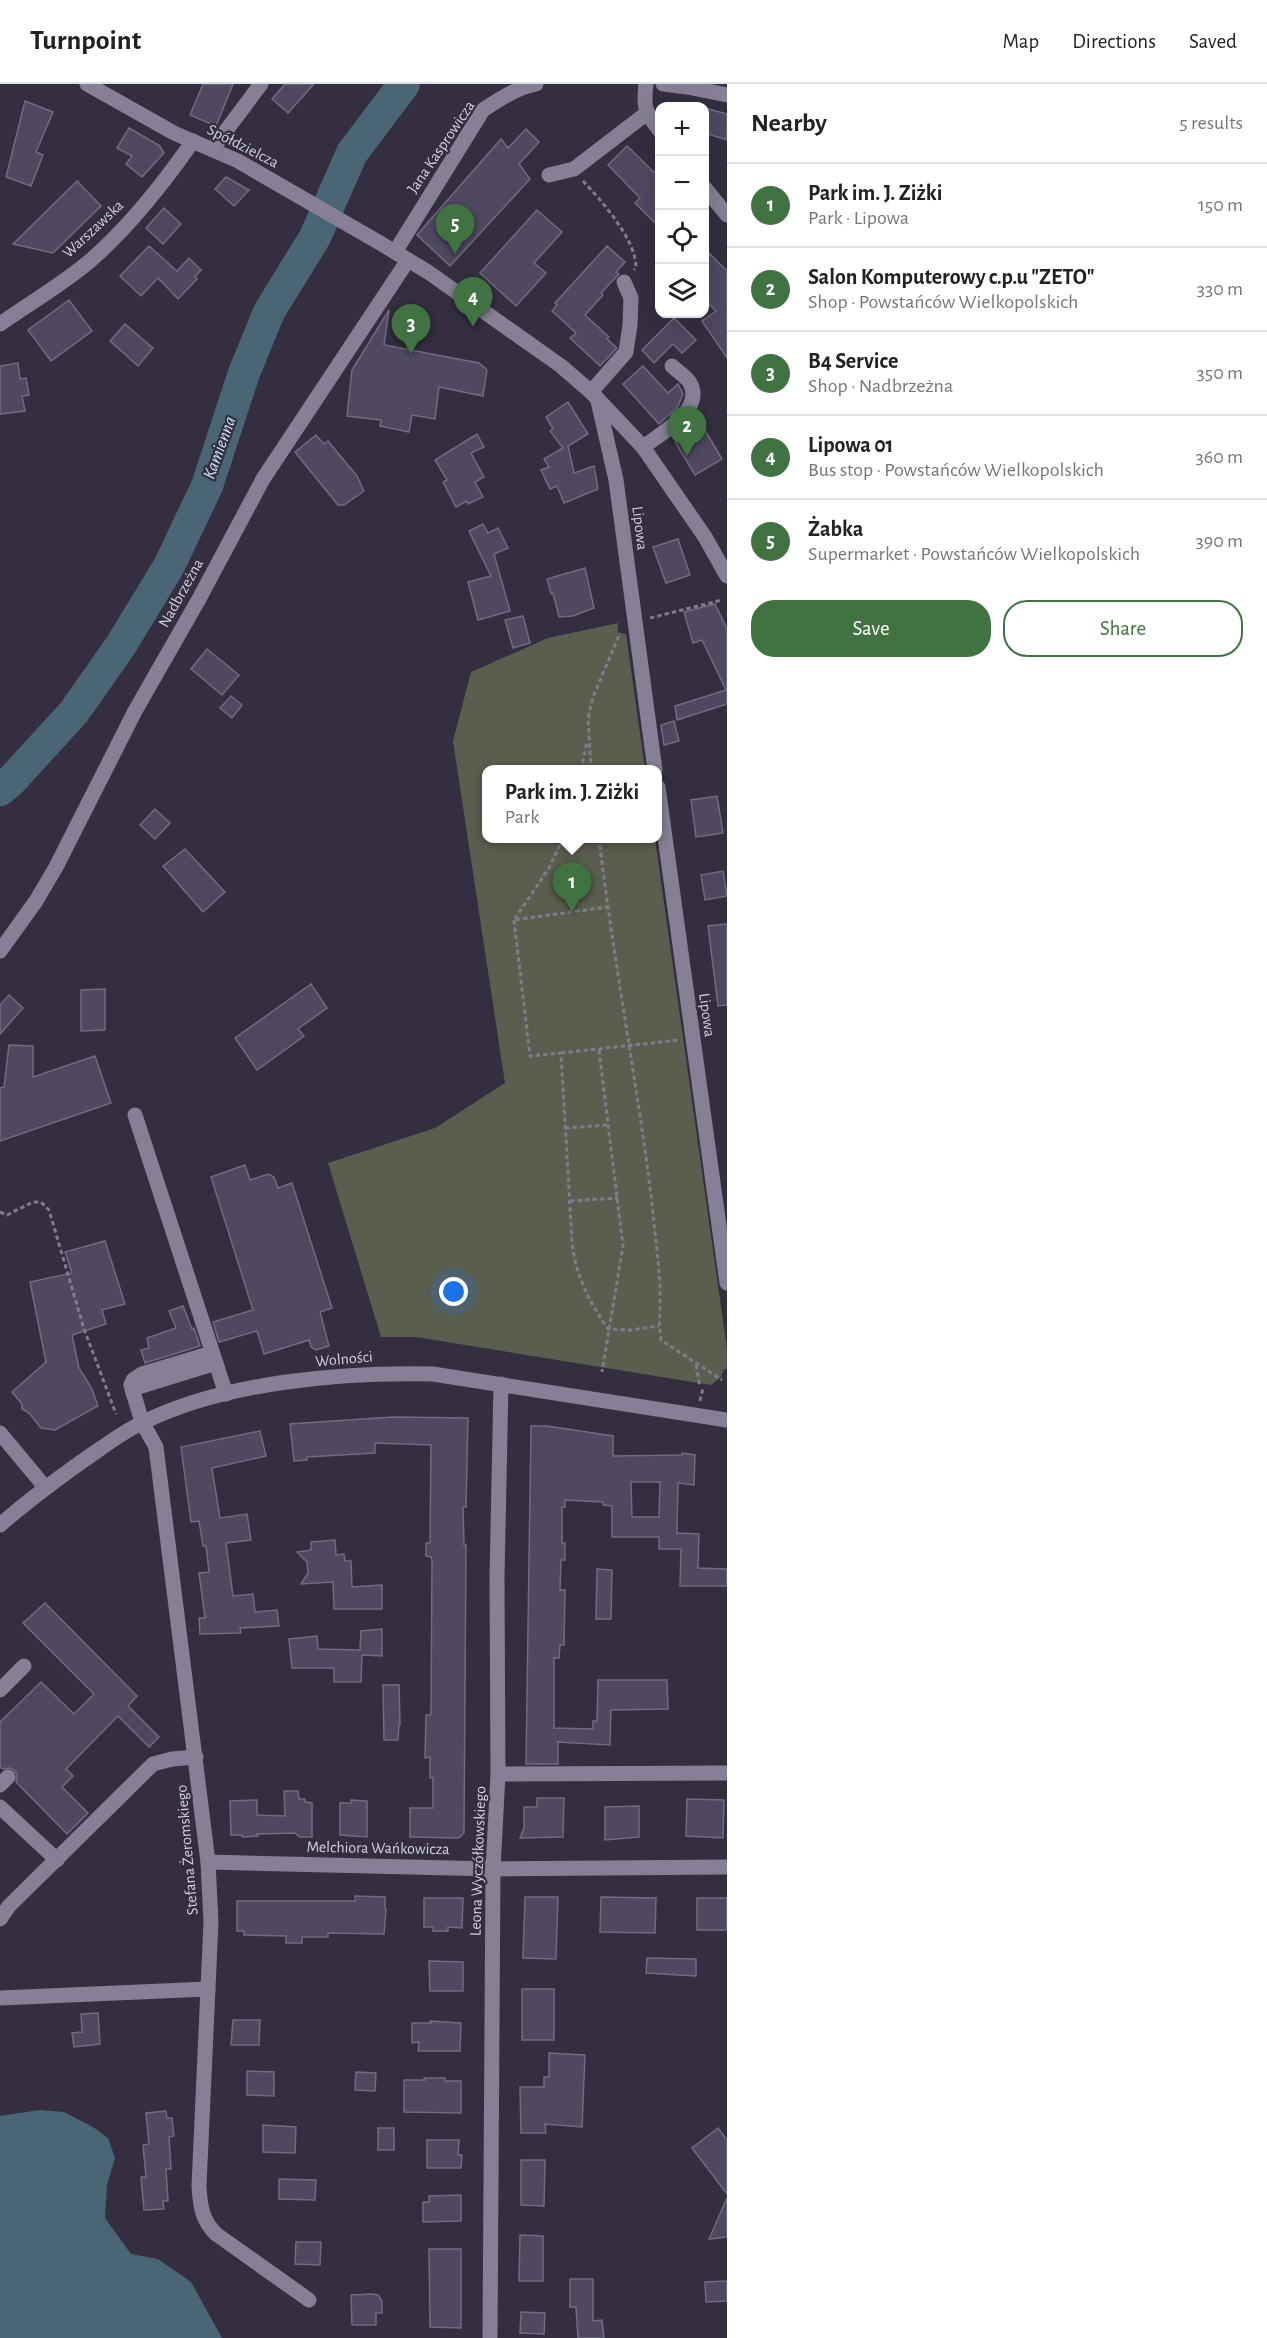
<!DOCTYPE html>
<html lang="en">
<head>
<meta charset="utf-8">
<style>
  body { margin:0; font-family:"Alegreya Sans",sans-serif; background:#f6f6f6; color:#222 }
  .controls { position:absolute; right:18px; top:18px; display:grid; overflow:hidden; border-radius:12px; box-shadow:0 6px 24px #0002 }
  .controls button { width:54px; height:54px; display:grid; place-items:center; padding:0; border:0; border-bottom:2px solid #e0e0e0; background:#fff; color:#222; font:30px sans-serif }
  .you { position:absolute; left:454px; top:1208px; width:21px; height:21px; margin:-15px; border:4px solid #fff; border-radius:50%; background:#1a73e8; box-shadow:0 0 0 9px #1a73e833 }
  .badge { display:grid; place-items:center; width:39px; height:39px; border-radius:50%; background:#417241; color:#fff; font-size:20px; font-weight:700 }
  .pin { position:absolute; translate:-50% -50px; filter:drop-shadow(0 2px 3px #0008) }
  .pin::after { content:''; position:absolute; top:32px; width:21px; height:18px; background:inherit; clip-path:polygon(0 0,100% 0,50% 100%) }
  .popup { position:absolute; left:482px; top:681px; width:180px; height:78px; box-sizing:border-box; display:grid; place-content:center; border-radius:12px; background:#fff; filter:drop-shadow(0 2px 4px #0005); font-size:20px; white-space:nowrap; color:#767676 }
  .popup b { font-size:22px; color:#222 }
  .popup::after { content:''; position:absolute; left:50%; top:100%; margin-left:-12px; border:12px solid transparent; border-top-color:#fff }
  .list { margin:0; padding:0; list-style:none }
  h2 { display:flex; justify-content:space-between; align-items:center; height:78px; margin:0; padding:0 24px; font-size:26px }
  h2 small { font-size:20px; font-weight:400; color:#767676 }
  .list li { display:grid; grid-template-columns:39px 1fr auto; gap:18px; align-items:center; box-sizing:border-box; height:84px; padding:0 24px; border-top:2px solid #e0e0e0 }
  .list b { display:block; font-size:22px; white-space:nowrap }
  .list p { margin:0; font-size:20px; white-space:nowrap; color:#767676 }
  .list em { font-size:20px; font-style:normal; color:#767676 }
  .actions { display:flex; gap:12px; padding:18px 24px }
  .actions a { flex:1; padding:14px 0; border:2px solid #417241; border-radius:24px; text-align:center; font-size:21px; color:#417241 }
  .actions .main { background:#417241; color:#fff }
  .icon { flex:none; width:33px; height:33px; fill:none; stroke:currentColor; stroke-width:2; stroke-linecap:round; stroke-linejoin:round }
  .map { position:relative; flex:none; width:727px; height:2254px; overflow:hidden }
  header { display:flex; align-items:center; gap:36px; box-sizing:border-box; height:84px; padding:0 30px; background:#fff; border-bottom:2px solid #e0e0e0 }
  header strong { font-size:28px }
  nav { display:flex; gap:33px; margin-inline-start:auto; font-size:21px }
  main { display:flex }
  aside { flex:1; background:#fff }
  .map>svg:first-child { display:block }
</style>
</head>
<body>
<header>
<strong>Turnpoint</strong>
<nav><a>Map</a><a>Directions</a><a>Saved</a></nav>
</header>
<main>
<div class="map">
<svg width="727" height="2254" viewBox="0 0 727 2254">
  <rect width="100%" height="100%" fill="#342e40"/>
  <path fill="#5a5e4e" d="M618,539V549L626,550L645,685L486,686V754L655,755L727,1265V1285H724L721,1293L711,1301L416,1253H381L328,1079L435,1044L505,999L453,657L471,588L548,554Z"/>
  <path fill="#4a6675" d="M40,2026L64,2028L93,2043L108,2054L115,2074L107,2101L105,2134L131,2170L158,2175L191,2198L222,2254H0V2032Z"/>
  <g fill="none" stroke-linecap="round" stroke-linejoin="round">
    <path stroke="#4a6675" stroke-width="32" d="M0,706L11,697L74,628L121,561L169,482L207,402L244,289L269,228L315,153L352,69L404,0"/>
  </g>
  <g fill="#4f4860" stroke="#726b80" stroke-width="1.5" fill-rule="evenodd">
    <path d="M203,0H233L216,42L190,31Z"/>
    <path d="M285,0H314L288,29L272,15Z"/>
    <path d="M25,17L53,28L36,68L43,71L31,102L6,93Z"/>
    <path d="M705,24L727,30V56L705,49Z"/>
    <path d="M129,44L160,62L164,69L142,93L126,80L132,72L117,64Z"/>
    <path d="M526,45L539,58L519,80L530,95L450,182L417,151L501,55L508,64Z"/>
    <path d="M627,62L660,94V144L635,119L640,114L608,81Z"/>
    <path d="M226,93L249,106L234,122L215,105Z"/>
    <path d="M77,97L101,122L53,169L13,160Z"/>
    <path d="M164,124L181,140L163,160L146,144Z"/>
    <path d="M537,126L562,148L534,179L546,189L516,222L480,189Z"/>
    <path d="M149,162L177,187L189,174L201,186L195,193L197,195L178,215L158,194L141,212L120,192Z"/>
    <path d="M607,162L625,178L616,188L619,190L601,209L603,211L585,231L609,253L607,255L617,264L600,282L570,254L576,249L552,227L557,221L555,219Z"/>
    <path d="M705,165L727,187V274L702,237L716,227L705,216Z"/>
    <path d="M69,216L92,247L51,277L28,246Z"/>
    <path d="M389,226L384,261L479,279L487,286L483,312L439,303L435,335L412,331L409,348L380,342L381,336L347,332L352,286Z"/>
    <path d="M674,234L696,256L682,269L673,260L654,279L642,266Z"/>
    <path d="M125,240L153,264L138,282L110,257Z"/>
    <path d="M18,279L20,295L26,294L29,311L22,312L25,327L0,330V282Z"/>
    <path d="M643,282L668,309L678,300L683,310L678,322L659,340L623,300Z"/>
    <path d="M568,318L588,350L568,362L574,389L594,382L598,405L564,419L557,402L550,405L541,386L549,383L544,375L563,364L550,347L553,345L546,333Z"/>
    <path d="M702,341L722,375L695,391L675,358Z"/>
    <path d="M477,350L484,363L471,369L484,393L475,398L483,413L468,420L467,417L456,423L443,398L447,396L435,376Z"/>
    <path d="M316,351L324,360L328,357L357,392L364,407L344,421H338L295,368Z"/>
    <path d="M483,440L488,449L498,444L508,464L494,470L510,527L478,536L468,498L491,492L469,447Z"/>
    <path d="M678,455L690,491L666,499L653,463Z"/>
    <path d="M585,484L594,524L573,532L559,533L553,509L551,510L547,495Z"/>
    <path d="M715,520L727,545V620L677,636L675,622L726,606L702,556L693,559L684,528Z"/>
    <path d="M523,532L530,559L513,564L505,536Z"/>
    <path d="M207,565L239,591L222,611L191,585Z"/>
    <path d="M231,612L242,621L232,634L220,624Z"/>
    <path d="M674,637L679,657L664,661L661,641Z"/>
    <path d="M717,712L723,749L696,753L691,716Z"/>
    <path d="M155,725L170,739L155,755L140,741Z"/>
    <path d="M185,765L225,808L203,828L163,782Z"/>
    <path d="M723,787L727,812L705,816L701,791Z"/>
    <path d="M727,840V921L718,922L708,842Z"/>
    <path d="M311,900L327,924L298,945L304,952L257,986L235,954Z"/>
    <path d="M105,905V946L81,947V906Z"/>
    <path d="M9,911L23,924L0,950V921Z"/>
    <path d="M9,961L33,962V993L95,972L111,1019L0,1057V1004L4,1003Z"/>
    <path d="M245,1081L250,1096L268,1090L274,1093L278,1104L292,1099L332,1224L320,1228L329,1262L316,1266L311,1263L309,1256L264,1270L257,1247L219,1258L213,1238L253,1226L211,1093Z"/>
    <path d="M105,1157L125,1220L102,1226L106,1240L72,1251L79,1284L92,1305L98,1322L55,1346L41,1344L29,1329L22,1325V1320L12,1308L46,1278L30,1198L72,1189L65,1168Z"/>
    <path d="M183,1222L192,1245L194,1244L200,1262L145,1279L141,1266L149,1264L147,1254L176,1244L169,1227Z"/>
    <path d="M393,1333L468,1334L466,1423H463L464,1461H466L464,1749L459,1754L410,1753V1724H433V1694H430V1673L425,1674L426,1631H431L432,1476L431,1473L426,1472V1459H430L431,1361L375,1359V1369L307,1373V1376L294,1377L290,1340Z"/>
    <path d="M531,1342H547L613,1352V1372L682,1371V1369L695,1371L694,1401L678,1399L677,1449L699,1450L698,1484L727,1485V1502H680L681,1465H659V1453H612V1422L603,1421V1418L565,1416V1423H562V1460L565,1459V1476H561L560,1506H565L564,1561H560L559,1574H554V1644L593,1645V1637H597L598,1596H667L668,1625L611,1626L610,1661L558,1658V1680H526ZM631,1398H660L659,1433H632Z"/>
    <path d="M260,1347L266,1372L212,1384L220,1434L247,1430L251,1456L226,1459L233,1512L253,1510L255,1528L277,1526L279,1542L240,1544L241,1549L200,1550L199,1534H205L199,1489L209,1488L206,1462H203L199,1437L191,1438L181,1363Z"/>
    <path d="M335,1456L336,1471L344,1470L345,1477H351L352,1503L382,1501V1525H334L333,1498L301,1500L308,1489L307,1478L297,1468L311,1466V1458Z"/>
    <path d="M597,1485L612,1486L611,1535H596Z"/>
    <path d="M45,1519L137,1612L128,1622L159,1653L149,1663L118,1632L66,1685L73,1692L62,1703L88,1729L67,1750L16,1698L17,1691L14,1686L10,1684L3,1685L0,1683V1638L41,1598L74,1630L94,1610L23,1539Z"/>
    <path d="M382,1545V1572L362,1571L361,1598H334V1584H292L289,1555L317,1552L318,1565L360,1566L361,1547Z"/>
    <path d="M383,1601H399L400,1641H399L398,1656H384Z"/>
    <path d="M284,1707H298L299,1715H305V1718L312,1719V1753H300L295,1749L257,1750L258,1752L242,1753V1751H231L230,1717L257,1716V1731L285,1732Z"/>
    <path d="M537,1714H564L563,1753L520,1754L524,1744V1723H537Z"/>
    <path d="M687,1715L724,1716L723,1754L686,1752Z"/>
    <path d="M351,1716L367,1717V1753L340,1751V1719H351Z"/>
    <path d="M639,1722V1753L605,1756V1723Z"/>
    <path d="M355,1812L385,1813V1825H386L384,1850L328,1849V1853H302V1859H286V1852L244,1851V1847H237V1817H355Z"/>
    <path d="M525,1813H558L556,1875L523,1874Z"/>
    <path d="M601,1813L656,1814L655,1849L600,1848Z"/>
    <path d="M424,1814H463L462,1844L448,1843V1847H433V1843H424Z"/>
    <rect x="697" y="1814" width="30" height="32"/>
    <path d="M647,1874L696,1875V1892L646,1889Z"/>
    <path d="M429,1877L463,1878V1907H430Z"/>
    <rect x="522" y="1905" width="32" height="51"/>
    <path d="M98,1929L100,1960L74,1963L72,1949L82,1948L81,1930Z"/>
    <path d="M233,1936H260L259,1961H231Z"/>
    <path d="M430,1937L461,1939L460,1967H418L419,1958L412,1959V1939H431Z"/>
    <path d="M549,1969L585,1971L582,2043L545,2040L546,2049H521L520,2003H544V1993H549Z"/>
    <path d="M247,1987L274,1988V2012L247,2011Z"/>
    <path d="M356,1988L376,1989L375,2007L355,2006Z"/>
    <path d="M424,1994H445V1997H461V2029L404,2028V1996H425Z"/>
    <path d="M166,2027L167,2034H172L174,2052L169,2053L171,2085H166L168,2117H163L164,2125L144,2126L141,2093H146L143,2061L149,2060L146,2029Z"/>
    <path d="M263,2041L296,2043L295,2069L263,2068Z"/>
    <rect x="378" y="2044" width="16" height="22"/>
    <path d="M718,2044L727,2056V2110L692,2064Z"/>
    <path d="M427,2056H459L458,2071H462L461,2084H427Z"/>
    <path d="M521,2076H545L544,2122L521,2121Z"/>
    <path d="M279,2095L316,2096L315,2116L279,2115Z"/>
    <path d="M461,2111V2137L423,2138V2118H429V2112Z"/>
    <path d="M727,2114V2153L709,2155Z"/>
    <path d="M520,2151L543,2152V2197H519Z"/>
    <path d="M296,2158H321L320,2181L295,2180Z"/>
    <path d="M429,2165H461V2244L430,2243Z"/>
    <path d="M570,2195H593V2237L602,2236L604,2254H578L576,2223H570Z"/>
    <path d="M727,2197V2217L706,2218L705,2198Z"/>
    <path d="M372,2210L378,2211L382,2217V2229H376V2241H352L351,2211Z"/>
    <path d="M521,2228L545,2229L544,2250L520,2249Z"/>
  </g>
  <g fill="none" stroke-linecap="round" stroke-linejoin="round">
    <g stroke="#807b8a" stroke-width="3" stroke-dasharray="4.5 3" stroke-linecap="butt">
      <path d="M583,97C602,117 636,156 636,183L634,186"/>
      <path d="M650,534L722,516"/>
      <path d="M581,686L587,658"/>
      <path d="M591,686L588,634L593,613L620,549"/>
      <path d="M563,754L549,784L514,836L607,823"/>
      <path d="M599,754C613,874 636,992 651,1111C654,1141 658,1171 660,1202C661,1220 658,1238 661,1256L722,1296"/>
      <path d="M514,836L530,972L561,969L572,1157C575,1191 589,1217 608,1245L631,1246L659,1242"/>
      <path d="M599,966L623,1162L602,1288"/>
      <path d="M561,969L679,956"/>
      <path d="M565,1044L608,1041"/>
      <path d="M570,1117L618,1114"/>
      <path d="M0,1128L7,1131L33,1118H41L49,1126L84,1245L116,1330"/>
      <path d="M696,1281L700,1303"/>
      <path d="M700,1317L703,1304"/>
    </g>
    <g stroke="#867f95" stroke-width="15">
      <path d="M87,0L174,49L238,77L380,159L428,188L561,282L591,308L643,363L705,453L727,492"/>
      <path d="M646,0C643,23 645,28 660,47"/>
      <path d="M663,0L687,3L727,11"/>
      <path d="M213,64L261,0"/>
      <path d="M549,91L574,85L647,29"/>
      <path d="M704,103L727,131"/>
      <path d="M395,168L483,26C500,15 516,4 536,0"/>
      <path d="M0,240C30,219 63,200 91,176C130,142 163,100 193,57"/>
      <path d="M591,308L626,268L630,241L631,214L624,198"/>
      <path d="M598,317L616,396L655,686"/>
      <path d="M643,363C660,350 705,326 690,299C687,293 677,287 672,282"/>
      <path d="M658,703L727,1199"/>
      <path d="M0,867L36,817L56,783L135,627L199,515L263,395L408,176"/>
      <path d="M135,1031L226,1310"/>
      <path d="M212,1269L142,1290L133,1296L131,1301L142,1338L156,1363L208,1778L211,1838L199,2102C200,2122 202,2136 216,2150L309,2216"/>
      <path d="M133,1309L138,1303L216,1279"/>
      <path d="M0,1349L45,1403"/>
      <path d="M0,1441C30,1415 61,1392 94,1369C110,1358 126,1346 144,1338C225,1298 342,1288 433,1290L727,1336"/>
      <path d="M0,1606L24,1582"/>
      <path d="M498,1690L727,1689"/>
      <path d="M0,1701L8,1693"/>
      <path d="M0,1723L57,1776"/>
      <path d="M208,1778L493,1785L727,1783"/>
      <path d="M0,1835L9,1822L153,1680L172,1675L196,1673"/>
      <path d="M0,1914L208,1905"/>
      <path d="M490,2254L493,1785L498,1690L497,1493L501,1300"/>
    </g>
  </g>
  <g text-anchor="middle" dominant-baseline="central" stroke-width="4.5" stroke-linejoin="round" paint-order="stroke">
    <g font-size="16" fill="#d5d2de" stroke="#342e40">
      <text transform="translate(243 62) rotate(27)">Spółdzielcza</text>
      <text transform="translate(441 63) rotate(-56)">Jana Kasprowicza</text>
      <text transform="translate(93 145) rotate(-43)">Warszawska</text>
      <text transform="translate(640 444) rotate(83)">Lipowa</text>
      <text transform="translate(181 509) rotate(-61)">Nadbrzeżna</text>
      <text transform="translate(707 931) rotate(82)">Lipowa</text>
      <text transform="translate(344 1275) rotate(-5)">Wolności</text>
      <text transform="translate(378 1764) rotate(1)">Melchiora Wańkowicza</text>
      <text transform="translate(187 1766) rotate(-95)">Stefana Żeromskiego</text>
      <text transform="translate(478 1777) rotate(-88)">Leona Wyczółkowskiego</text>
    </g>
    <g font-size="18" font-style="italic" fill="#c6e7f9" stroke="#342e40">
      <text transform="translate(220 364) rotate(-70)">Kamienna</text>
    </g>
  </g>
</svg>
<div class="controls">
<button>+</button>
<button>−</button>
<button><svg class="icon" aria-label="locate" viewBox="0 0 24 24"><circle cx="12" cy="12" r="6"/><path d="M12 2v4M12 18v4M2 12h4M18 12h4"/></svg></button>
<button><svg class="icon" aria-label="layers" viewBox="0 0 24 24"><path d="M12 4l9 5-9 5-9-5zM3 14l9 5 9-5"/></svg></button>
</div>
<div class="you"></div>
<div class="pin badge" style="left:572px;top:828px">1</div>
<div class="popup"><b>Park im. J. Ziżki</b>Park</div>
<div class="pin badge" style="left:687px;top:372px">2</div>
<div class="pin badge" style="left:411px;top:270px">3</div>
<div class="pin badge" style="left:473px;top:243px">4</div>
<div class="pin badge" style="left:455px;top:170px">5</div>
</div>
<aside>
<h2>Nearby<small>5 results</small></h2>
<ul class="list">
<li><span class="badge">1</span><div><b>Park im. J. Ziżki</b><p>Park · Lipowa</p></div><em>150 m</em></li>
<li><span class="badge">2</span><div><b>Salon Komputerowy c.p.u &quot;ZETO&quot;</b><p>Shop · Powstańców Wielkopolskich</p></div><em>330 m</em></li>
<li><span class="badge">3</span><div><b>B4 Service</b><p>Shop · Nadbrzeżna</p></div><em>350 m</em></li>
<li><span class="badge">4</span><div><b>Lipowa 01</b><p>Bus stop · Powstańców Wielkopolskich</p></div><em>360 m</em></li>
<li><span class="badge">5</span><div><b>Żabka</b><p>Supermarket · Powstańców Wielkopolskich</p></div><em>390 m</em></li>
</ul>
<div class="actions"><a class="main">Save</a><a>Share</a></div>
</aside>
</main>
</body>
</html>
